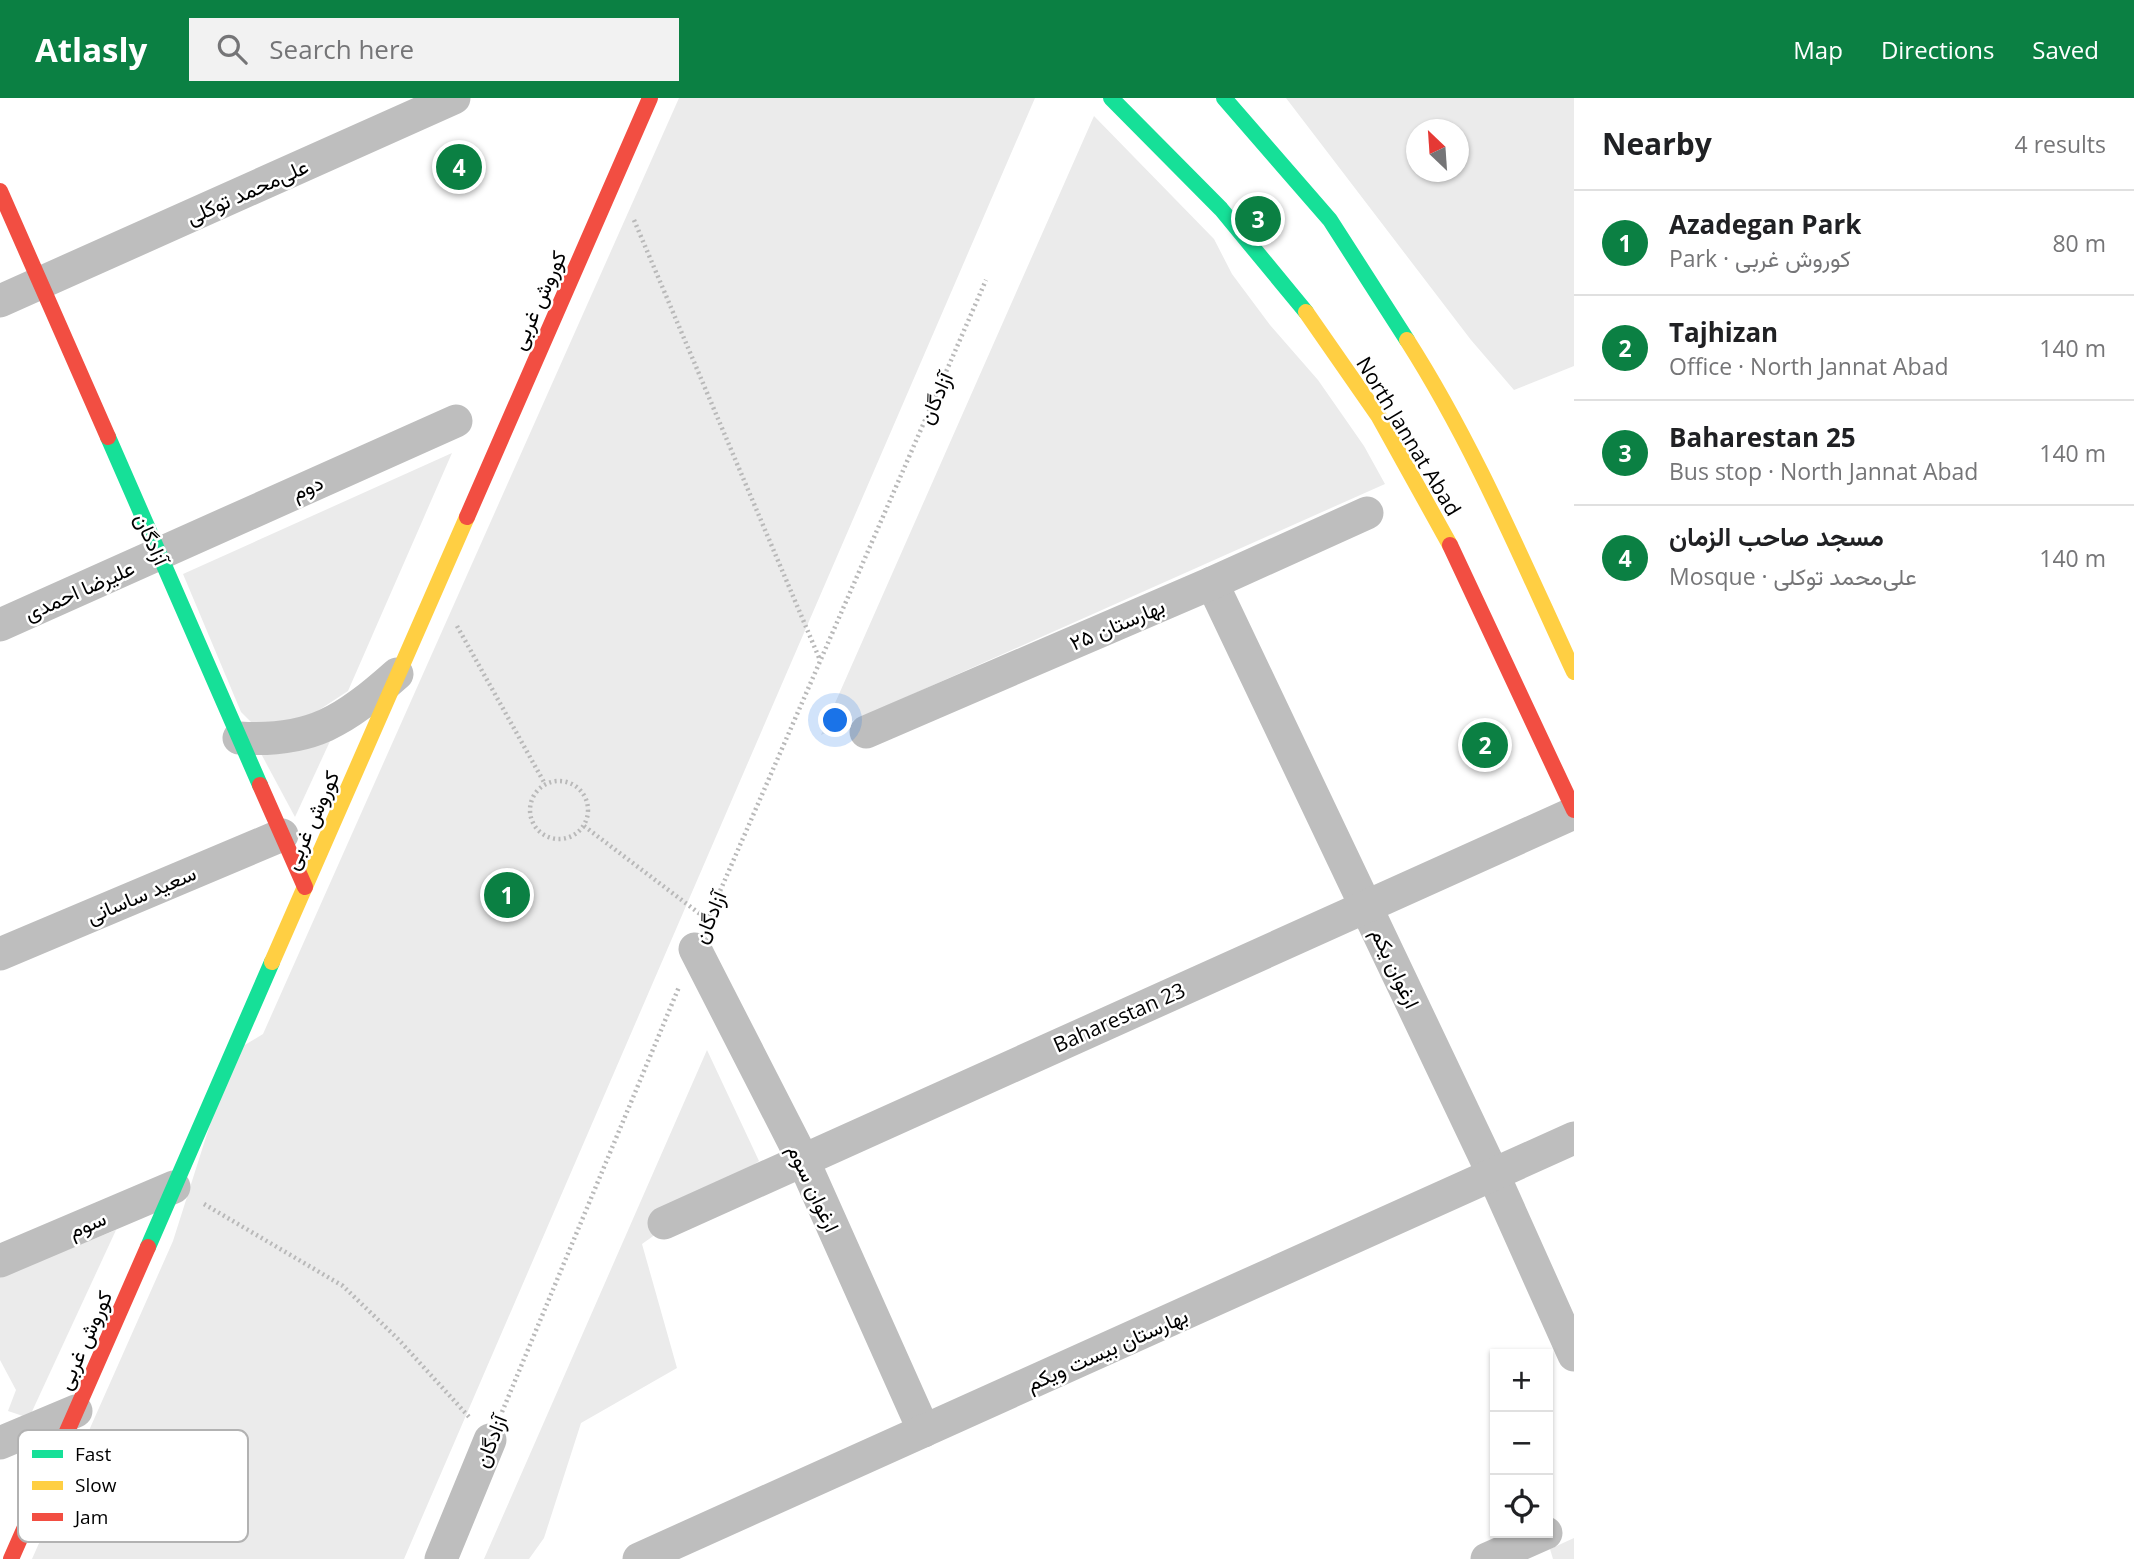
<!DOCTYPE html>
<html lang="en">
<head>
<meta charset="utf-8">
<style>
  body { margin:0; font-family:"Open Sans",Vazirmatn,sans-serif; background:#f2f2f2; color:#202124 }
  .controls { position:absolute; right:21px; bottom:21px; display:grid; overflow:hidden; border-radius:0px; box-shadow:0 2px 5px #0004 }
  .controls button { width:63px; height:63px; display:grid; place-items:center; padding:0; border:0; border-bottom:2px solid #e0e0e0; background:#fff; color:#202124; font:35px sans-serif }
  .compass { position:absolute; left:1406px; top:21px; width:63px; height:63px; border-radius:50%; background:#fff; box-shadow:0 2px 5px #0004; rotate:335deg }
  .you { position:absolute; left:836px; top:623px; width:24px; height:24px; margin:-18px; border:5px solid #fff; border-radius:50%; background:#1a73e8; box-shadow:0 0 0 10px #1a73e833 }
  .badge { display:grid; place-items:center; width:46px; height:46px; border-radius:50%; background:#0b8043; color:#fff; font-size:23px; font-weight:700 }
  .pin { position:absolute; translate:-50% -50%; border:4px solid #fff; box-shadow:0 2px 7px #0006 }
  .list { margin:0; padding:0; list-style:none }
  h2 { display:flex; justify-content:space-between; align-items:center; height:91px; margin:0; padding:0 28px; font-size:30px }
  h2 small { font-size:23px; font-weight:400; color:#757577 }
  .list li { display:grid; grid-template-columns:46px 1fr auto; gap:21px; align-items:center; box-sizing:border-box; height:105px; padding:0 28px; border-top:2px solid #e0e0e0 }
  .list b { display:block; font-size:26px; white-space:nowrap }
  .list p { margin:0; font-size:23px; white-space:nowrap; color:#757577 }
  .list em { font-size:23px; font-style:normal; color:#757577 }
  .icon { flex:none; width:38px; height:38px; fill:none; stroke:currentColor; stroke-width:2; stroke-linecap:round; stroke-linejoin:round }
  .map { position:relative; flex:none; width:1574px; height:1461px; overflow:hidden }
  header { display:flex; align-items:center; gap:42px; box-sizing:border-box; height:98px; padding:0 35px; background:#0b8043; color:#fff }
  header strong { font-size:33px }
  nav { display:flex; gap:38px; margin-inline-start:auto; font-size:24px }
  .search { width:490px; height:63px; background:#f2f2f2; display:flex; align-items:center; gap:18px; box-sizing:border-box; padding:0 24px; border-radius:0px; color:#757577; font-size:26px }
  main { display:flex }
  aside { flex:1; background:#fff }
  .map>svg:first-child { display:block }
</style>
</head>
<body>
<header>
<strong>Atlasly</strong>
<div class="search"><svg class="icon" aria-label="search" viewBox="0 0 24 24"><circle cx="10" cy="10" r="6"/><path d="M15 15l6 6"/></svg>Search here</div>
<nav><a>Map</a><a>Directions</a><a>Saved</a></nav>
</header>
<main>
<div class="map">
<svg width="1574" height="1461" viewBox="0 0 1574 1461">
  <rect width="100%" height="100%" fill="#fff"/>
  <g fill="#ebebeb" fill-rule="evenodd">
    <path d="M679,0H1035L404,1461H32L173,1143L233,954L263,936Z"/>
    <path d="M1286,0H1574V268L1514,292L1471,242ZM1416,32H1458V74H1416Z"/>
    <path d="M1094,18L1214,141L1232,176L1270,227L1318,282L1364,348L1385,386L821,637Z"/>
    <path d="M452,355L348,593L316,614L262,635L241,614L183,476Z"/>
    <path d="M337,628L295,719L258,650Z"/>
    <path d="M707,952L759,1063L642,1146L677,1270L581,1325L544,1440L529,1461H484Z"/>
    <path d="M116,1132L29,1320L8,1313L16,1292L0,1262V1179Z"/>
    <path d="M1574,1440V1461H1553L1550,1451Z"/>
  </g>
  <g fill="none" stroke-linecap="round" stroke-linejoin="round">
    <g stroke="#b9b9b9" stroke-width="4.5" stroke-dasharray="2 3.5" stroke-linecap="butt">
      <path d="M634,122L820,562"/>
      <path d="M457,528L545,686"/>
      <circle cx="559" cy="712" r="29"/>
      <path d="M584,728L704,819"/>
      <path d="M707,823L986,182"/>
      <path d="M204,1106L343,1188L398,1241L470,1320"/>
      <path d="M502,1314L679,889"/>
    </g>
    <g stroke="#bebebe" stroke-width="33">
      <path d="M0,203L454,0"/>
      <path d="M1212,485L1493,1076L1574,1257"/>
      <path d="M0,527L456,323"/>
      <path d="M866,634L1212,485L1367,415"/>
      <path d="M239,640C312,645 345,622 397,576"/>
      <path d="M695,851L803,1062L924,1333"/>
      <path d="M0,856L282,737"/>
      <path d="M664,1125L1574,715"/>
      <path d="M0,1163L174,1089"/>
      <path d="M0,1345L76,1313"/>
      <path d="M441,1461L490,1342"/>
      <path d="M639,1461L1574,1040"/>
      <path d="M1487,1461L1546,1435"/>
    </g>
    <g stroke="#16e098" stroke-width="16">
      <path d="M1111,0L1221,111L1306,214"/>
      <path d="M1224,0L1330,122L1407,242"/>
      <path d="M108,339L260,687"/>
      <path d="M148,1149L272,864"/>
    </g>
    <g stroke="#ffcf43" stroke-width="16">
      <path d="M1306,214L1379,319L1450,447"/>
      <path d="M1407,242C1474,347 1522,462 1574,574"/>
      <path d="M272,864L467,419"/>
    </g>
    <g stroke="#f24e42" stroke-width="16">
      <path d="M0,93L108,339"/>
      <path d="M467,419L650,0"/>
      <path d="M1450,447L1574,712"/>
      <path d="M260,687L305,789"/>
      <path d="M11,1461L148,1149"/>
    </g>
  </g>
  <g text-anchor="middle" dominant-baseline="central" stroke-width="5" stroke-linejoin="round" paint-order="stroke">
    <g font-size="21" fill="#000" stroke="#fff">
      <text transform="translate(247 93) rotate(-24)">علی‌محمد توکلی</text>
      <text transform="translate(538 202) rotate(-66)">کوروش غربی</text>
      <text transform="translate(935 300) rotate(-66)">آزادگان</text>
      <text transform="translate(1409 338) rotate(59)">North Jannat Abad</text>
      <text transform="translate(307 389) rotate(-24)">دوم</text>
      <text transform="translate(152 441) rotate(66)">آزادگان</text>
      <text transform="translate(79 492) rotate(-24)">علیرضا احمدی</text>
      <text transform="translate(1117 526) rotate(-23)">بهارستان ۲۵</text>
      <text transform="translate(311 722) rotate(-66)">کوروش غربی</text>
      <text transform="translate(141 796) rotate(-23)">سعید ساسانی</text>
      <text transform="translate(709 819) rotate(-67)">آزادگان</text>
      <text transform="translate(1396 870) rotate(65)">ارغوان یکم</text>
      <text transform="translate(1119 919) rotate(-24)">Baharestan 23</text>
      <text transform="translate(814 1090) rotate(65)">ارغوان سوم</text>
      <text transform="translate(87 1126) rotate(-23)">سوم</text>
      <text transform="translate(84 1242) rotate(-66)">کوروش غربی</text>
      <text transform="translate(1107 1251) rotate(-24)">بهارستان بیست ویکم</text>
      <text transform="translate(490 1343) rotate(-68)">آزادگان</text>
    </g>
  </g>
  <rect x="18" y="1332" width="230" height="112" rx="10" fill="#fff" stroke="#b2b2b2" stroke-width="2"/>
  <rect x="32" y="1352" width="31" height="8" fill="#16e098"/>
  <rect x="32" y="1383" width="31" height="9" fill="#ffcf43"/>
  <rect x="32" y="1415" width="31" height="8" fill="#f24e42"/>
  <g font-size="19" fill="#000">
    <text x="75" y="1363">Fast</text>
    <text x="75" y="1394">Slow</text>
    <text x="75" y="1426">Jam</text>
  </g>
</svg>
<div class="controls">
<button>+</button>
<button>−</button>
<button><svg class="icon" aria-label="locate" viewBox="0 0 24 24"><circle cx="12" cy="12" r="6"/><path d="M12 2v4M12 18v4M2 12h4M18 12h4"/></svg></button>
</div>
<svg class="compass" viewBox="-18 -18 36 36"><path d="M0-13l5 13h-10z" fill="#e53935"/><path d="M0 13l5-13h-10z" fill="#757577"/></svg>
<div class="you"></div>
<div class="pin badge" style="left:507px;top:797px">1</div>
<div class="pin badge" style="left:1485px;top:647px">2</div>
<div class="pin badge" style="left:1258px;top:121px">3</div>
<div class="pin badge" style="left:459px;top:69px">4</div>
</div>
<aside>
<h2>Nearby<small>4 results</small></h2>
<ul class="list">
<li><span class="badge">1</span><div><b>Azadegan Park</b><p>Park · کوروش غربی</p></div><em>80 m</em></li>
<li><span class="badge">2</span><div><b>Tajhizan</b><p>Office · North Jannat Abad</p></div><em>140 m</em></li>
<li><span class="badge">3</span><div><b>Baharestan 25</b><p>Bus stop · North Jannat Abad</p></div><em>140 m</em></li>
<li><span class="badge">4</span><div><b>مسجد صاحب الزمان</b><p>Mosque · علی‌محمد توکلی</p></div><em>140 m</em></li>
</ul>
</aside>
</main>
</body>
</html>
